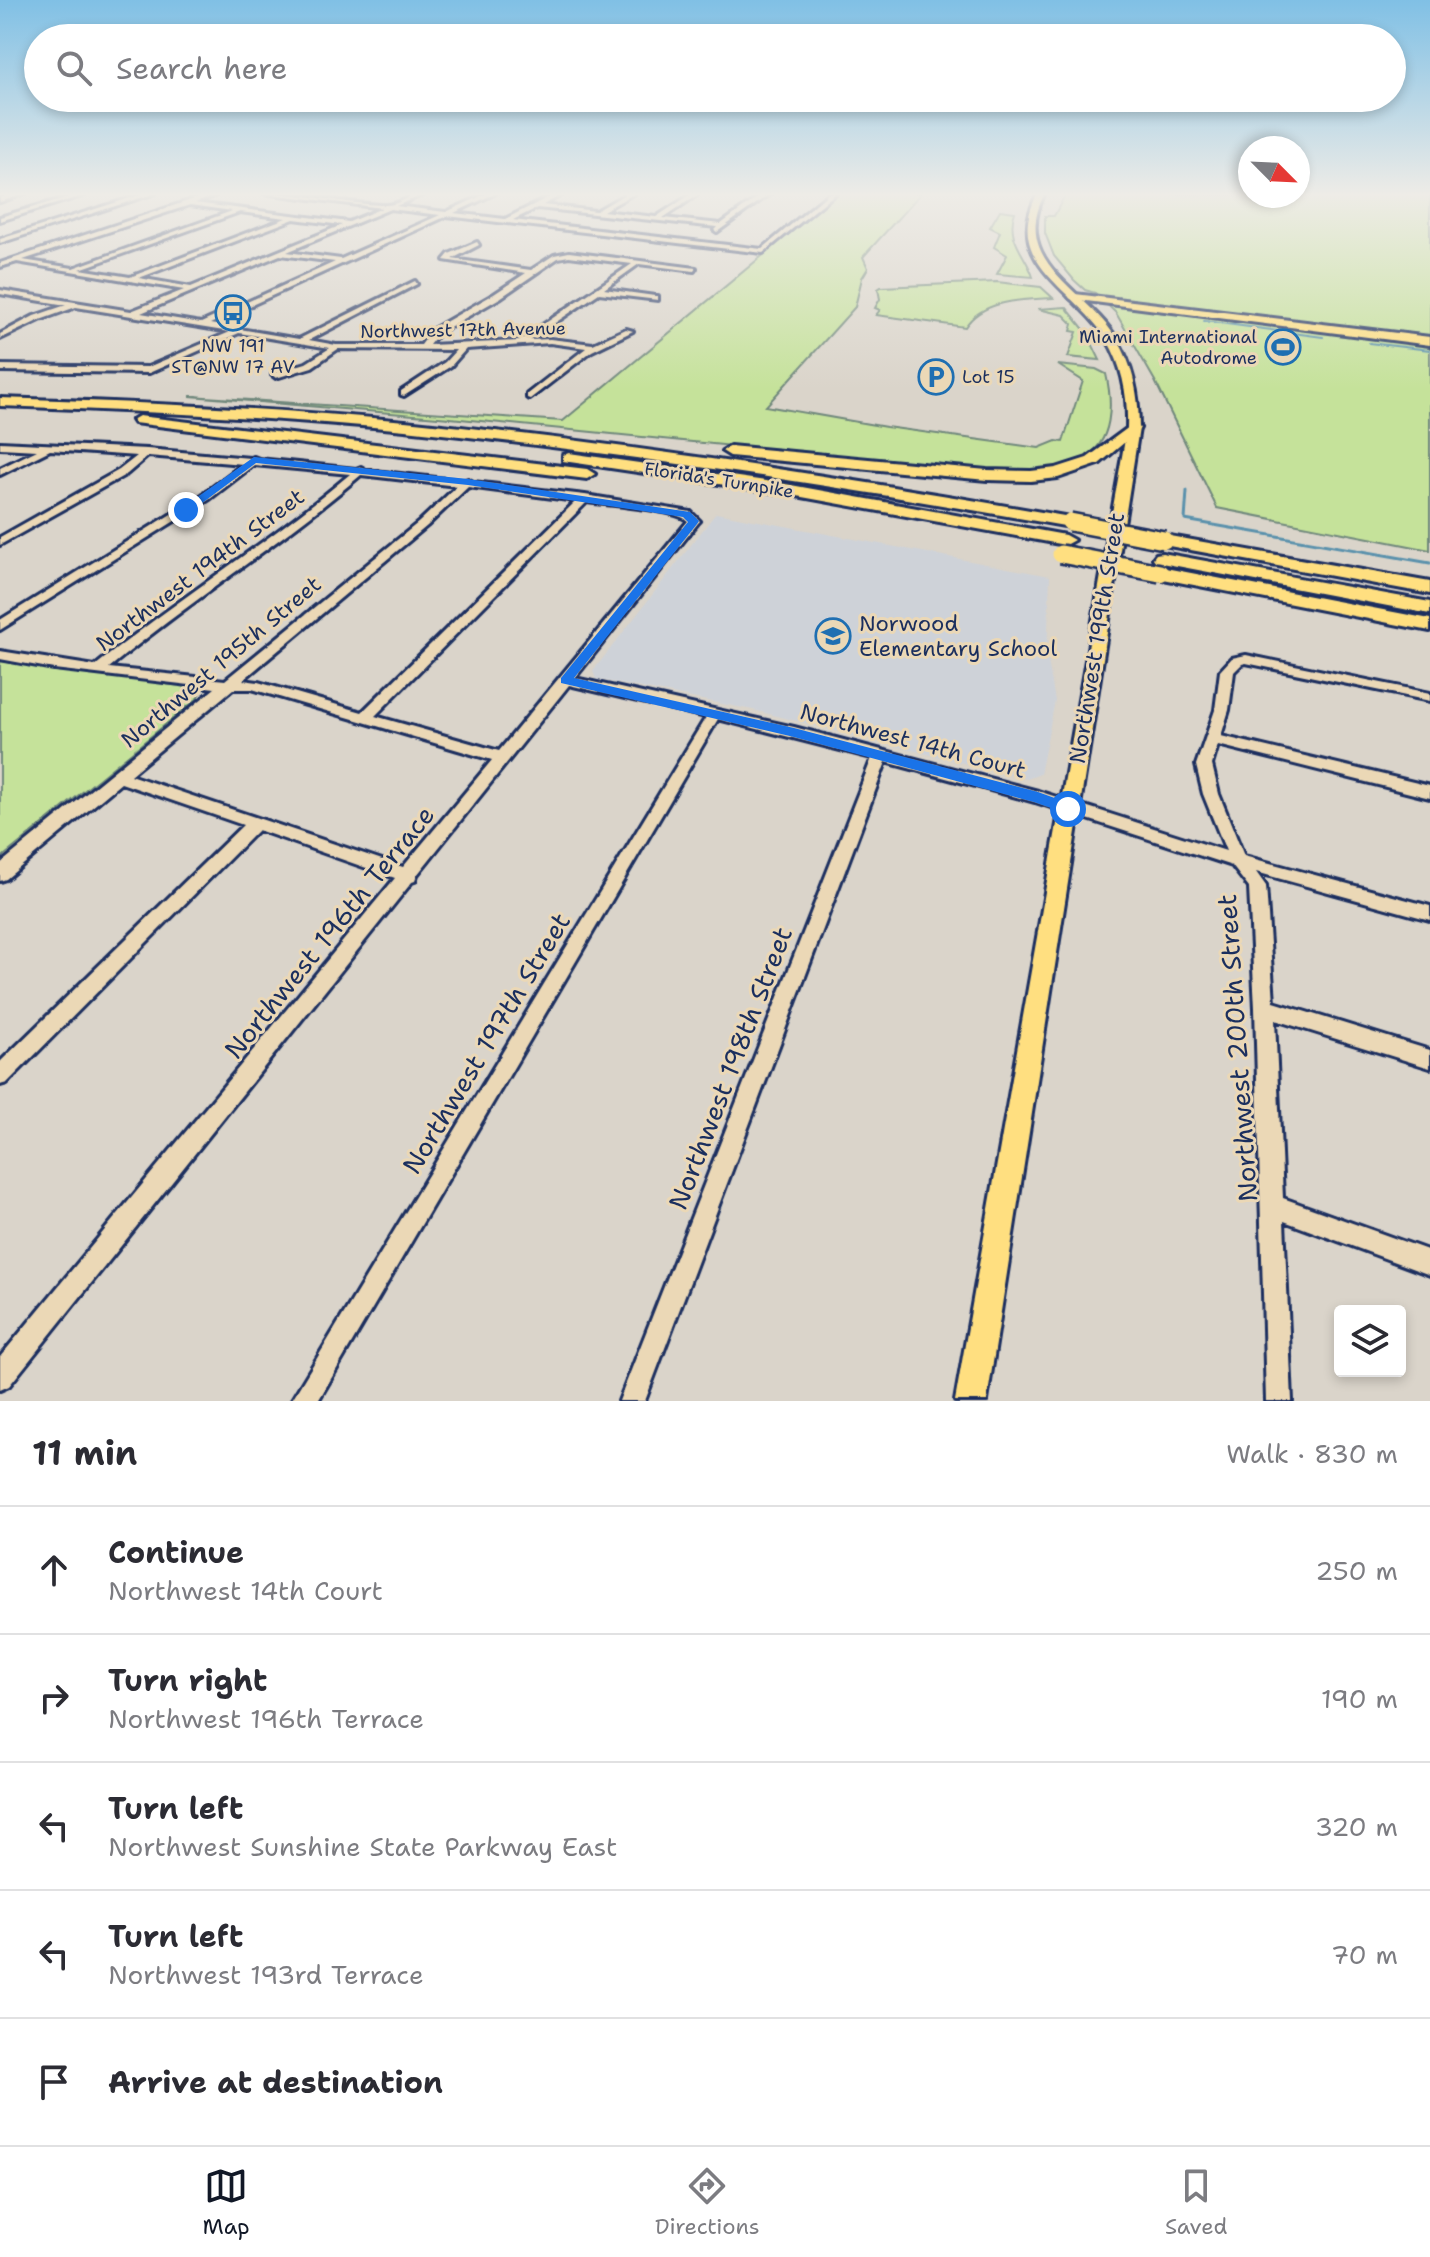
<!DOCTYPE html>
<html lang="en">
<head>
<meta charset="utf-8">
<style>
  body { margin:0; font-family:"Shantell Sans",sans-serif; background:#f7f7f7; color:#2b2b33 }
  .controls { position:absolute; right:24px; bottom:24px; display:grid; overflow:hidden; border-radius:8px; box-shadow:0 4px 12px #0003 }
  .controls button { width:72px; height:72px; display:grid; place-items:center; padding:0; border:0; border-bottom:2px solid #e1e1e2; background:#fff; color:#2b2b33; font:40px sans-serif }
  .compass { position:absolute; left:1238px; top:136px; width:72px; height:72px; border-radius:50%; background:#fff; box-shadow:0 4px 12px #0003; rotate:114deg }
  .stop { position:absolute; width:24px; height:24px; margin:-18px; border:6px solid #1a73e8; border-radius:50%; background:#fff }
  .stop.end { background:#1a73e8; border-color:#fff; box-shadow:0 2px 8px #0008 }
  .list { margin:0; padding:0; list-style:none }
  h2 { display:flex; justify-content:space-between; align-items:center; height:104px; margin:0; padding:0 32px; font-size:34px }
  h2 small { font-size:26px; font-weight:400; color:#7c7c81 }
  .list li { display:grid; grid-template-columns:52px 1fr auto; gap:24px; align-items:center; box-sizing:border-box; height:128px; padding:0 32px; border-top:2px solid #e1e1e2 }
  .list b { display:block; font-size:30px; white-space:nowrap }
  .list p { margin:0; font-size:26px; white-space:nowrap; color:#7c7c81 }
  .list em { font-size:26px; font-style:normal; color:#7c7c81 }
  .icon { flex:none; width:44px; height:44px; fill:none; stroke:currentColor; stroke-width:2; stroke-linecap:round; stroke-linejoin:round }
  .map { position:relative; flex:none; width:1430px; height:1401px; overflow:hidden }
  .search { position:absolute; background:#fff; box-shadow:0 4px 12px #0003; left:24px; right:24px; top:24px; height:88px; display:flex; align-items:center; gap:20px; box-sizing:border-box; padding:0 28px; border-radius:44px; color:#7c7c81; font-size:30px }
  .sheet { height:744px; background:#fff }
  nav { display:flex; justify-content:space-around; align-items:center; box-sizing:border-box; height:112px; border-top:2px solid #e1e1e2; background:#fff; font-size:22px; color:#7c7c81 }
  nav a { display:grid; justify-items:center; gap:4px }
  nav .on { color:#111827 }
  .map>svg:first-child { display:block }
</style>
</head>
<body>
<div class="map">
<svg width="1430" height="1401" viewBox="0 0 1430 1401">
  <rect width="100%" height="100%" fill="#dad4ca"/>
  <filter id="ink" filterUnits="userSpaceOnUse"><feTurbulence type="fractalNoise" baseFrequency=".0125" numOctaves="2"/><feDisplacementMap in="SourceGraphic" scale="16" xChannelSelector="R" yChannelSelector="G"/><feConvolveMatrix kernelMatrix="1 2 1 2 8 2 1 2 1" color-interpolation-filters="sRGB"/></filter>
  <g filter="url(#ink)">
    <path fill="#ced2d8" d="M716,513L1050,576L1047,655L1055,701L1040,774L1027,779L753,710L596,679L593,671Z"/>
    <g fill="#c5e29a" stroke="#70887c" stroke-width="2">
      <path d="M838,193H921L863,257L868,268L862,278L855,307L766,406L886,427L1039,448L1056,441L1063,442L1083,381L1058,365L1096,369L1106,374C1113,404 1113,442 1084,458L1086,460L1034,472L986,471L450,418L190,396L563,421Z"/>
      <path d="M1066,193L1298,196V193H1430V550L1217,508L1155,381L1116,313L1095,293L1085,290L1074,280L1054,256L1045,233V216H1054Z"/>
      <path d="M1000,210L1015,212C1005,239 1027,256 1033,277L997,274L1007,255L994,247L1000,232L990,227Z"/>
      <path d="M997,282L1041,287L1053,298C1023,300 983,299 965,327L876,315L880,310L875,308L880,299L878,289L881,287Z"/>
      <path d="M1066,307L1087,333L1100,360L1068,357L1077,332L1071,331L1073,324L1064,315L1038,309Z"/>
      <path d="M0,661L188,687L200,692L197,699L0,859Z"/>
    </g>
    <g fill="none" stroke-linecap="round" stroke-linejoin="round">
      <g stroke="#5a91ac" stroke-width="2">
        <path d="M1204,321L1323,337"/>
        <path d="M1369,343L1430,350"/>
      </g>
      <path stroke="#5a91ac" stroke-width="3" d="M1187,491L1185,520L1430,563"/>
      <defs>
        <g id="minor">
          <path d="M16,193H26L0,202V198Z"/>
          <path d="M82,193H92L0,221V217Z"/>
          <path d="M146,193H156L0,243V239Z"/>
          <path d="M212,193H222L195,203L349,222L382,208L263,193C304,193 344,204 384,205C399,206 411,193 427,193L396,206L446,212L488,193H496L454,213L505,219L557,193H565L543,205L596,211L627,193H635L603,211L656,217L693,193H700L663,218L721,224L764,193H771L717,232L714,230L717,227L537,208L513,220L762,249L829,193H836L763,253L447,216L210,324L299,339L415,281L417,284L309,340L336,345H421L433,329L494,294L526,273L444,260L449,254L477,242L479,245L452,259L531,270L554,255L569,252L696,268L694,271L639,264L604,289L655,296H658V300L599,293L530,340L550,339L593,344L626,329L633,331L592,351L530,399L527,398V394L586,348L550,343L466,349L451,366L404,396L401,395V391L445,362L456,350L338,349L312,367L276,378L272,375L273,373L306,363L330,348L239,333L149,373L0,371V365L148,367L230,332L76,307L40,320L0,339V334L34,316L66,305L0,294V290L131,311L184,290L17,262L0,267V263ZM190,205L232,211L73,268L23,260ZM390,209L440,215L341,259L287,252ZM240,212L286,218L130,277L80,269ZM294,219L342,225L191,287L139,278ZM280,255L335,262L201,323L141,313ZM569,256L632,264L519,341L429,345L439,333L500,298L558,258Z"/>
          <path d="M0,442L147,449L250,458L254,457L259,459L356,469L361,467L366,470L463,481L468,479L473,482L585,495L691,512L700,521L698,523L575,678L794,727L1038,791L1226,851L1203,794L1196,765L1215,710L1220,671L1232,658L1246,655L1430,693V701L1246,663L1242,664L1234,672L1229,710L1221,736L1430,786V798L1218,745L1212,765L1219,794L1244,856L1430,906V920L1256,872L1266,886L1274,1002L1430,1050V1068L1275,1020L1283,1198L1430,1251V1275L1284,1221L1292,1401H1266L1255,1008L1249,888L1232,866L1035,802L886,762L645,1401H619L872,758L718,719L318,1401H291L706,717L569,685L417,875L415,881L412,882L9,1386L0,1390V1357L395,878L258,830L7,1083L0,1085V1062L243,825L121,783L6,879L0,881V864L215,688L54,669L0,659V651L95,666C177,599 268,543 350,474L254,465L210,499L0,630V620L202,495L243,464L148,456L127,474L0,545V537L119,470L137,456L50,450L0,475V468L37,450L0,448ZM361,475L457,486L419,522L225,680L109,668C191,600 280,544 361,475ZM468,487L576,501L362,712L258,682L243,680L427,526ZM587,502C607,505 676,509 688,521L499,751L375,716ZM233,689H252L492,760L403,867L130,775Z"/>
        </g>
        <path id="major" d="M1038,193H1045C1009,262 1085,288 1117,339C1134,367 1139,397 1139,428L987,1401H955L1127,428C1128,397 1123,367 1107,340C1076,289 1000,263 1038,193Z"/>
        <g id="highway">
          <path d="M1075,294L1430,337V345L1071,299L1069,297Z"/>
          <path d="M0,398C135,402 270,408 405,421C628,444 849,478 1070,517L1079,522L1070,527C849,488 628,453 405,430C270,417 135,411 0,406Z"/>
          <path d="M139,416L587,469L595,474L587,479L134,423L132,420Z"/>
          <path d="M1133,424L1140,428L1138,431L1099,464L1058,478L1031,481L987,480L730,456L722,451L730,446L987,470L1031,471L1056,468L1087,458Z"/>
          <path d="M569,453L780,483L1065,535L1074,540L1065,545L780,493L563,461V455Z"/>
          <path d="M1164,535L1430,582V594L1158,544L1155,540Z"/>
          <path d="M1162,553L1430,602V614L1156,562L1153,558L1156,554Z"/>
          <path d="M1160,567L1430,619V631L1153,577L1151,573Z"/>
        </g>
      </defs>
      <use href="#minor" stroke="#1b2f5e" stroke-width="6"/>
      <use href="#major" stroke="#1b2f5e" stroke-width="6"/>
      <use href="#highway" stroke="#1b2f5e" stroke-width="6"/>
      <use href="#minor" fill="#ebd8b6" fill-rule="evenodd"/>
      <use href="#major" fill="#ffdf80" fill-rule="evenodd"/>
      <use href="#highway" fill="#ffdf80" fill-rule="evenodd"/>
      <defs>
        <g id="highway-bridge">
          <path d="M1070,522L1164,540"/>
          <path d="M1061,554L1160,573"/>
        </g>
      </defs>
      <use href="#highway-bridge" stroke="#1b2f5e" stroke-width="22" stroke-linecap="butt"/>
      <use href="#highway-bridge" stroke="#ffdf80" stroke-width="17"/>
    </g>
  </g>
  <linearGradient id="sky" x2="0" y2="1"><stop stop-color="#80c0e5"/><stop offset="0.5" stop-color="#eeece7"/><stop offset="1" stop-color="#eeece7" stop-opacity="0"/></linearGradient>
  <rect width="1430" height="389" fill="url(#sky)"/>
  <path fill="#1a73e8" d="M254,457L468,479L690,512L699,521L697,524L574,678L794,728L1038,792L1074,805L1076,809L1068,814L1034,802L794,737L561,683V678L688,522L683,517L468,485L256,463L190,512H182V508Z"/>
  <defs>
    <symbol id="bus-ring" viewBox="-11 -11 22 22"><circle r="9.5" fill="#ebd8b6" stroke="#1f6fb2" stroke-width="1.5"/><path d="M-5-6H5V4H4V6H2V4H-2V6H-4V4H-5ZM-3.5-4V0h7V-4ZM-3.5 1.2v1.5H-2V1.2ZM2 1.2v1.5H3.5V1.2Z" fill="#1f6fb2"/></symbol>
    <symbol id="stadium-ring" viewBox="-11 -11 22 22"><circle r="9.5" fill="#ebd8b6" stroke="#1f6fb2" stroke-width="1.5"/><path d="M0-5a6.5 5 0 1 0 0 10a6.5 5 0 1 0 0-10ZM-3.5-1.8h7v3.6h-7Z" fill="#1f6fb2"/></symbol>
    <symbol id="parking-ring" viewBox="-11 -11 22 22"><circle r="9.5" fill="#ebd8b6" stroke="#1f6fb2" stroke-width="1.5"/><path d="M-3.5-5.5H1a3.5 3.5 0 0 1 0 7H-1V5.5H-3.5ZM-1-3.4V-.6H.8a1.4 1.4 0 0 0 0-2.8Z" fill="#1f6fb2"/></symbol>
    <symbol id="school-ring" viewBox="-11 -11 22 22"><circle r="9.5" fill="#ebd8b6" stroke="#1f6fb2" stroke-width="1.5"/><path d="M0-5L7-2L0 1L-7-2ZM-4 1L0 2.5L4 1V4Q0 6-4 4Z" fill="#1f6fb2"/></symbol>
  </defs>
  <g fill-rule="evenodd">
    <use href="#bus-ring" x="213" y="293" width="40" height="40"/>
    <use href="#stadium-ring" x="1263" y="327" width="40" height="40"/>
    <use href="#parking-ring" x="916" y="357" width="40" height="40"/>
    <use href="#school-ring" x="813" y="616" width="40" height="40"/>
  </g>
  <g text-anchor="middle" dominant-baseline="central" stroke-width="6" stroke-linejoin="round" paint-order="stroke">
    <g font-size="18" fill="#1b2f5e" stroke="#ebd8b6">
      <text transform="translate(463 330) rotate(-1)">Northwest 17th Avenue</text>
      <text transform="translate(719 480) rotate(9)">Florida's Turnpike</text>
    </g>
    <g font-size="18" fill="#1b2f5e" stroke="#ebd8b6" text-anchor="end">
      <text x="1257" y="337">Miami International<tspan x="1257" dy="21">Autodrome</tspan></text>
      <text x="233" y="346" text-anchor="middle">NW 191<tspan x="233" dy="21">ST@NW 17 AV</tspan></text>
      <text x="962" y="377" text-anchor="start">Lot 15</text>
    </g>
    <g font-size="22" fill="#1b2f5e" stroke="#ebd8b6">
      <text transform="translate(200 570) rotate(-37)">Northwest 194th Street</text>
      <text transform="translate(1097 638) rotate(-81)">Northwest 199th Street</text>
      <text transform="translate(221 662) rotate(-40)">Northwest 195th Street</text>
      <text transform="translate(913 741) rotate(15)">Northwest 14th Court</text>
    </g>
    <g font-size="22" fill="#1b2f5e" stroke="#ebd8b6" text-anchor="start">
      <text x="859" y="623">Norwood<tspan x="859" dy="25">Elementary School</tspan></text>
    </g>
    <g font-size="26" fill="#1b2f5e" stroke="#ebd8b6">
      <text transform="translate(329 932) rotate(-51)">Northwest 196th Terrace</text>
      <text transform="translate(486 1043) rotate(-59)">Northwest 197th Street</text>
      <text transform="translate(1237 1048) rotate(-94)">Northwest 200th Street</text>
      <text transform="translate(730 1068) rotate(-69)">Northwest 198th Street</text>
    </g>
  </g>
</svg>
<div class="controls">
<button><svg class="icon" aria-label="layers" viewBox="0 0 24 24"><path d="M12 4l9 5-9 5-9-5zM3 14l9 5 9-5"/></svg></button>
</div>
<svg class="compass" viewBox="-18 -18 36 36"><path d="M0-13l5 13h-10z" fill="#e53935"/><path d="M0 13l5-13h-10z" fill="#7c7c81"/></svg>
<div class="stop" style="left:1068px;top:809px"></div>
<div class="stop end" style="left:186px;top:510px"></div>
<div class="search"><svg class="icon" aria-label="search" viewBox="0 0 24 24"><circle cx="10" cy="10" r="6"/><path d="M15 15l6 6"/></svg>Search here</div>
</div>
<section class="sheet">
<h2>11 min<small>Walk · 830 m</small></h2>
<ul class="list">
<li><svg class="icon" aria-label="ahead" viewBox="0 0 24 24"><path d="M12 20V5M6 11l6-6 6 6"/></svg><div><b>Continue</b><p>Northwest 14th Court</p></div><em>250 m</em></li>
<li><svg class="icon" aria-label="right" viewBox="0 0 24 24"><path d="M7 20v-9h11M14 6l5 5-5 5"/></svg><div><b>Turn right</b><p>Northwest 196th Terrace</p></div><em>190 m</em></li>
<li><svg class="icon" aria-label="left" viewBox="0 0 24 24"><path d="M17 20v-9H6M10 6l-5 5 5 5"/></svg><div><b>Turn left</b><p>Northwest Sunshine State Parkway East</p></div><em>320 m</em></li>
<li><svg class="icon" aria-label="left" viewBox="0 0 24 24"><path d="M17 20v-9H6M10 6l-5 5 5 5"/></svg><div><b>Turn left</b><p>Northwest 193rd Terrace</p></div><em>70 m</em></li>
<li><svg class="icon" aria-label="arrive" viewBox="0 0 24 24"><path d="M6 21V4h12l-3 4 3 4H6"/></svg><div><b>Arrive at destination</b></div></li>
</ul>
</section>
<nav>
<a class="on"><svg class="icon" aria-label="map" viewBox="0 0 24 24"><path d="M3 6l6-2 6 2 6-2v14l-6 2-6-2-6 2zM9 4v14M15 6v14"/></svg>Map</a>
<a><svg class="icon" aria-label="directions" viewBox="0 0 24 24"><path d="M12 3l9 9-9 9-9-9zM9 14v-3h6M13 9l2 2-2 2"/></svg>Directions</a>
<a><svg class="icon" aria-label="saved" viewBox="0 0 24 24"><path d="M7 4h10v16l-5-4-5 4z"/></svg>Saved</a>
</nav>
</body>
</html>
